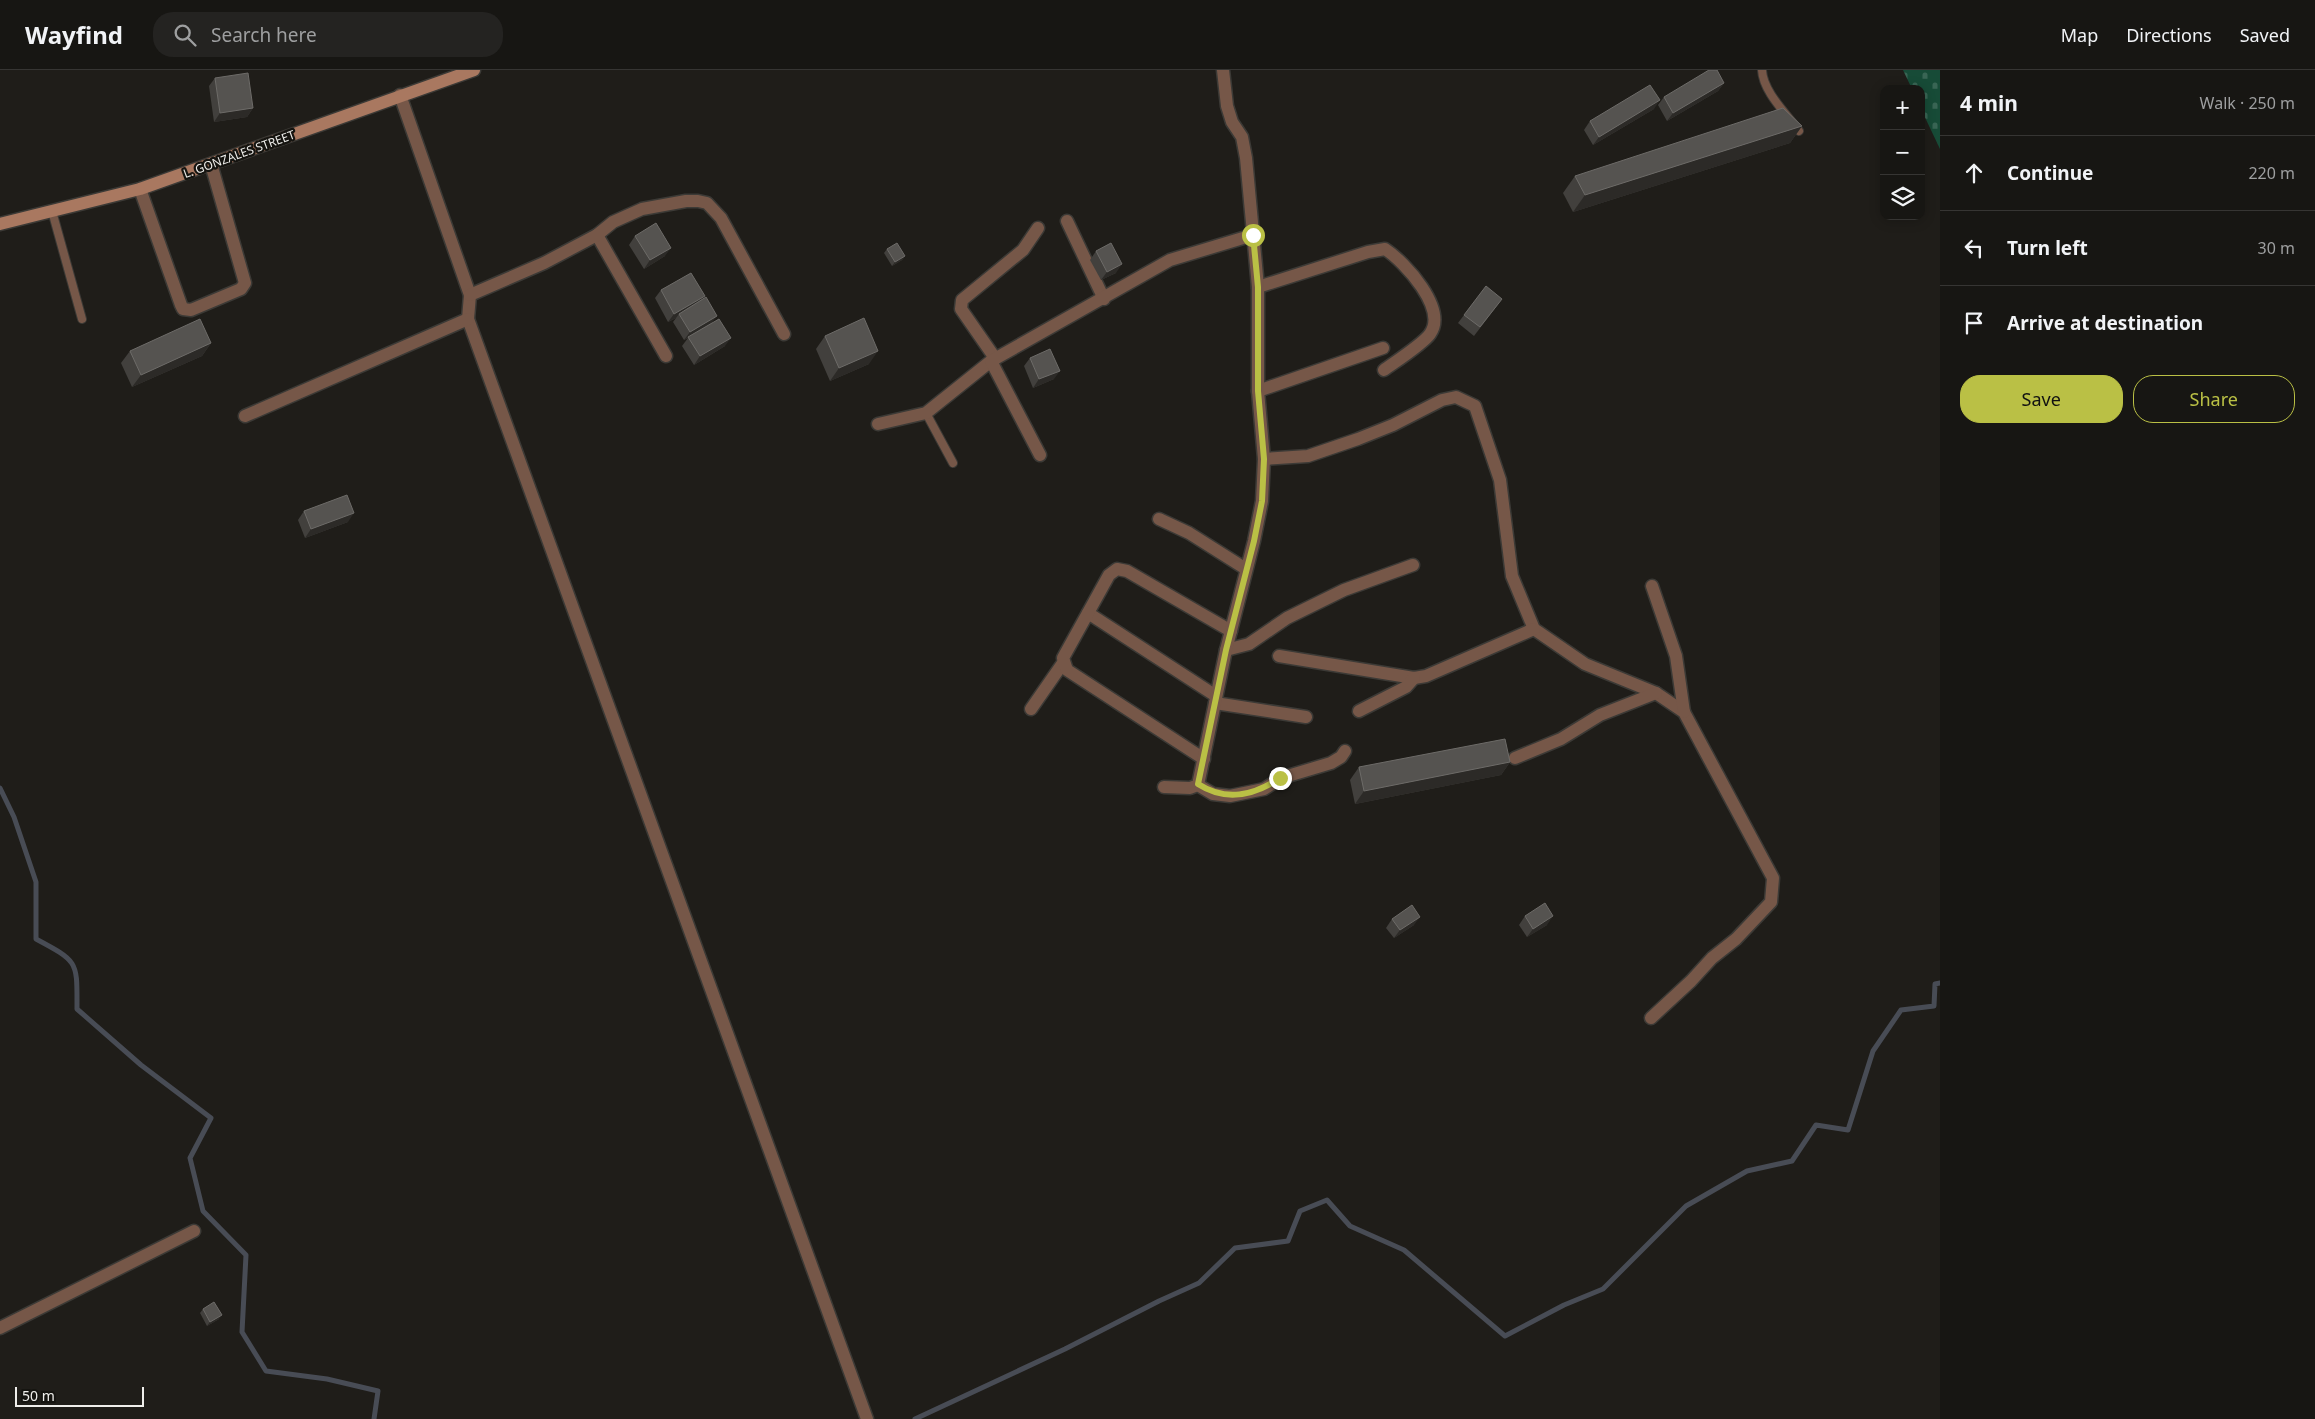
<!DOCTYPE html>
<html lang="en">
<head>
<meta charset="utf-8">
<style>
  body { margin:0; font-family:"Noto Sans",sans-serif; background:#242321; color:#f1f3f6 }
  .controls { position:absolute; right:15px; top:15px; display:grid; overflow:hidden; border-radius:10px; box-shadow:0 2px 12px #0003 }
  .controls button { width:45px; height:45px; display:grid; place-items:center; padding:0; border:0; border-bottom:1px solid #363533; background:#171613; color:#f1f3f6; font:25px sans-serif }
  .scale { position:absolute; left:15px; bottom:12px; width:129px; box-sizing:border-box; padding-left:5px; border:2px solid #efeeeb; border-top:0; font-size:14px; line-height:18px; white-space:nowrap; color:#efeeeb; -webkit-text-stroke:4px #151410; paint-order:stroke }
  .stop { position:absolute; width:15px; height:15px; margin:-11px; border:4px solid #bac045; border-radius:50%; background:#fff }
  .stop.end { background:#bac045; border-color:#fff; box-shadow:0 1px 5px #0008 }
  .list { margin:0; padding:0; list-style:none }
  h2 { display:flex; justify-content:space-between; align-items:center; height:65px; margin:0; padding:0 20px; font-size:21px }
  h2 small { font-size:16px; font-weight:400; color:#9e9fa0 }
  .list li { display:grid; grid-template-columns:32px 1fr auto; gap:15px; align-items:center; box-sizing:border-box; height:75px; padding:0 20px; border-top:1px solid #363533 }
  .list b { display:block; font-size:19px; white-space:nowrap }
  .list em { font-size:16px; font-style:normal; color:#9e9fa0 }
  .actions { display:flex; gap:10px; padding:15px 20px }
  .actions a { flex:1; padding:11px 0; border:1px solid #bac045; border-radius:20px; text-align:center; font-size:18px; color:#bac045 }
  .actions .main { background:#bac045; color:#111 }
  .icon { flex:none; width:28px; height:28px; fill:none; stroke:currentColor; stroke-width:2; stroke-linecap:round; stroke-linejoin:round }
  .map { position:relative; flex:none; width:1940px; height:1349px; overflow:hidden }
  header { display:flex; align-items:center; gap:30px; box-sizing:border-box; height:70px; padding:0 25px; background:#171613; border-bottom:1px solid #363533 }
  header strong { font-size:24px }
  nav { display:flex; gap:28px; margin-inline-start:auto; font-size:18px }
  .search { width:350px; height:45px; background:#242321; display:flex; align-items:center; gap:12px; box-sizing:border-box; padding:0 18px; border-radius:20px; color:#9e9fa0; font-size:19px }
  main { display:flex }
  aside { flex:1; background:#171613 }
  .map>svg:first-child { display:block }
</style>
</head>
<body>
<header>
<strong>Wayfind</strong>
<div class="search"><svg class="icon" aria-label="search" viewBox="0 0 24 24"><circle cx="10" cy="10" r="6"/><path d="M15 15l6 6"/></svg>Search here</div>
<nav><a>Map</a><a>Directions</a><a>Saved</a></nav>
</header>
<main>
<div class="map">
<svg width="1940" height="1349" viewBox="0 0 1940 1349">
  <defs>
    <pattern id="cemetery-stones" width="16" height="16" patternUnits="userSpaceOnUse" patternTransform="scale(1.25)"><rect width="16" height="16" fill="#174b37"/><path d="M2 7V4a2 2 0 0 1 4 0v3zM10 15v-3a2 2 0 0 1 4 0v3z" fill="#396554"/></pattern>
  </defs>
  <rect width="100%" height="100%" fill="#1f1d19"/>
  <path fill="url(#cemetery-stones)" d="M1903,0H1940V79L1921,39V19H1912Z"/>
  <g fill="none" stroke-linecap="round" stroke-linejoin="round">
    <g stroke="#484c55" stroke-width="5">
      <path d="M0,718L14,747L36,812V869C79,892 77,891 77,939L141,995L211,1048L190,1088L203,1141L246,1185L242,1262L266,1301L327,1309L378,1321L374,1349"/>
      <path d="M915,1349L1065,1279L1159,1231L1199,1213L1235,1178L1288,1171L1300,1141L1327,1130L1350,1156L1404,1180L1505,1266L1564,1235L1603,1219L1686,1136L1747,1101L1792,1091L1816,1055L1848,1060L1873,981L1901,940L1934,936L1935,914L1940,913"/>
    </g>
    <defs>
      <g id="lane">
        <path d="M1762,0C1763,22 1787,44 1799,61"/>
        <path d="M52,141L82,249"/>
        <path d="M926,343L953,393"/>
      </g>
      <g id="street">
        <path d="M400,25L470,225L468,249L867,1349"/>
        <path d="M140,119L181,235L183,239L191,240L241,219L245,213L211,94"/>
        <path d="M1067,151L1104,229"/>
        <path d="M597,165L666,286"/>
        <path d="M1258,217L1368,182L1385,179C1405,192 1448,239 1430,264C1423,274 1395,292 1384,300"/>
        <path d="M470,225L544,193L597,165L613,152L642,139L686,131H698L707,133L721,148L784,264"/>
        <path d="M995,288L961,239L962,230L1023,180L1038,158"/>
        <path d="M1258,321L1383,278"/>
        <path d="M245,346L468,249"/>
        <path d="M878,354L926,343L991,291"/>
        <path d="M1040,385L991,291L1170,190L1253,165"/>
        <path d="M1264,389L1308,386L1358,369L1393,355L1442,330L1456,327L1475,336L1500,410L1512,506L1534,559L1585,594L1656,623L1684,642L1773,808L1771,832L1736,869L1712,888L1691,911L1651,948"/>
        <path d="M1159,449L1189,463L1246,499"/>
        <path d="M1652,516L1676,586L1684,642"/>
        <path d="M1088,543L1216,626"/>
        <path d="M1226,580L1249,574L1287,548L1344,520L1413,495"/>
        <path d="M1279,586L1414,608L1426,606L1534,559"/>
        <path d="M1215,633L1306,647"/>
        <path d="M1031,639L1063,593"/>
        <path d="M1359,641L1406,617L1414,608"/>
        <path d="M1515,688L1561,669L1600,645L1656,623"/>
        <path d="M1204,689L1067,600L1063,588L1109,505L1117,499L1127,501L1231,561"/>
        <path d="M1198,715L1213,724L1230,726L1264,719L1281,708L1331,693L1341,687L1345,681"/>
        <path d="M1164,717L1190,718L1198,715L1226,580L1254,471L1262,431L1264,389L1258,321V217L1246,88L1242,67L1232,52L1227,36L1223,0"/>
        <path d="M0,1258L194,1161"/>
      </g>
      <path id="secondary" d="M0,154L140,119L474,0"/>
    </defs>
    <use href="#lane" stroke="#3c3a36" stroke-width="10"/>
    <use href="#street" stroke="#3c3a36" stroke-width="15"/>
    <use href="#secondary" stroke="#3c3a36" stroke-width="15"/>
    <use href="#lane" stroke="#765748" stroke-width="8"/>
    <use href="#street" stroke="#765748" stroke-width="12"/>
    <use href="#secondary" stroke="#a97860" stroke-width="12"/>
  </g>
  <g fill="#42403d">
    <path d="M215,8L253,38L247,47L214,52L209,16Z"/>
    <path d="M1724,13L1718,21L1667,51L1658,35L1664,27Z"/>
    <path d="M1654,39L1593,75L1584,60L1590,51Z"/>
    <path d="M1802,56L1790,73L1573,142L1563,123L1575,106Z"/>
    <path d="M635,166L665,186L644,199L629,175Z"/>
    <path d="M887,179L905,186L902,190L892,196L884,183Z"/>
    <path d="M1096,181L1116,203L1101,210L1090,190Z"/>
    <path d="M661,220L703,229L712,253L725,276L694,295L682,276L688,268L684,270L673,252L676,248L668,252L655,228Z"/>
    <path d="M1502,229L1474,266L1458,253L1464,245Z"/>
    <path d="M825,266L869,294L830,311L816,279Z"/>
    <path d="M211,273L202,286L132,317L121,293L130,281Z"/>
    <path d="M1030,288L1054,309L1033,318L1024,296Z"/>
    <path d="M304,441L348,452L305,468L298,450Z"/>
    <path d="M1510,692L1501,705L1355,734L1350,710L1359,697Z"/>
    <path d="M1525,846L1547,855L1527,867L1519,855Z"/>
    <path d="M1392,849L1414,855L1394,868L1386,858Z"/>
    <path d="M203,1239L219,1249L207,1256L200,1243Z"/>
  </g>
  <g fill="#2c2a27">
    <path d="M1724,13L1718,21L1667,51L1673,43Z"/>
    <path d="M1660,30L1654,39L1593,75L1599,67Z"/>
    <path d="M253,38L247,47L214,52L220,43Z"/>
    <path d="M1802,56L1790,73L1573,142L1585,125Z"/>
    <path d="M671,178L665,186L644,199L650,190Z"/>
    <path d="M905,186L902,190L892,196L895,192Z"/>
    <path d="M1122,194L1116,203L1101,210L1107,202Z"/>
    <path d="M705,226L699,235L679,244L676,248L668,252L674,244Z"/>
    <path d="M717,246L711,254L684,270L690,262Z"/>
    <path d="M731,268L725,276L694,295L700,286Z"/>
    <path d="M211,273L202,286L132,317L141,305Z"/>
    <path d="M878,281L869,294L830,311L839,298Z"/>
    <path d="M1060,301L1054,309L1033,318L1039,309Z"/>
    <path d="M354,443L348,452L305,468L311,459Z"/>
    <path d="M1510,692L1501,705L1355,734L1364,721Z"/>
    <path d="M1553,846L1547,855L1527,867L1533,859Z"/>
    <path d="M1420,847L1414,855L1394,868L1400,860Z"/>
    <path d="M222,1245L219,1249L207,1256L210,1252Z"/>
  </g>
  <g fill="#555350" stroke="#6d6b68">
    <path d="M1709,0H1717L1724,13L1673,43L1664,27Z"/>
    <path d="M248,3L253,38L220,43L215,8Z"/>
    <path d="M1650,15L1660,30L1599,67L1590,51Z"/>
    <path d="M1783,38L1802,56L1585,125L1575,106Z"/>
    <path d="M656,153L671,178L650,190L635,166Z"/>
    <path d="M897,173L905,186L895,192L887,179Z"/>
    <path d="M1111,173L1122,194L1107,202L1096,181Z"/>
    <path d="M691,203L705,226L674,244L661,220Z"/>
    <path d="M1486,216L1502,229L1480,257L1464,245Z"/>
    <path d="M706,227L717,246L690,262L679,244Z"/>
    <path d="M864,248L878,281L839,298L825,266Z"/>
    <path d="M200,249L211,273L141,305L130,281Z"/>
    <path d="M719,249L731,268L700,286L688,267Z"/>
    <path d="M1050,279L1060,301L1039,309L1030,288Z"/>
    <path d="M347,425L354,443L311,459L304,441Z"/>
    <path d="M1505,669L1510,692L1364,721L1359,697Z"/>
    <path d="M1545,833L1553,846L1533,859L1525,846Z"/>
    <path d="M1412,835L1420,847L1400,860L1392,849Z"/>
    <path d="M214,1232L222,1245L210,1252L203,1239Z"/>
  </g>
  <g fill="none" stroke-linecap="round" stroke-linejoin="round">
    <path stroke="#bac045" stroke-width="6" d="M1253,165L1258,217V321L1264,389L1262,431L1254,471L1226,580L1198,714C1226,732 1253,726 1280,708"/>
  </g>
  <g text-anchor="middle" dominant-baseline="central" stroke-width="4.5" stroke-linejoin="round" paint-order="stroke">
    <g font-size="12" fill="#efeeeb" stroke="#151410">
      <text transform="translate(239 84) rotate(-20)">L. GONZALES STREET</text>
    </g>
  </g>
</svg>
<div class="controls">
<button>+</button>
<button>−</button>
<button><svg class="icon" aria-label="layers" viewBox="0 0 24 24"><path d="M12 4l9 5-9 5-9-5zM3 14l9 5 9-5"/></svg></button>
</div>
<div class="scale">50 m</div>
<div class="stop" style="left:1253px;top:165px"></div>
<div class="stop end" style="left:1280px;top:708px"></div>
</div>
<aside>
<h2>4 min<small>Walk · 250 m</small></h2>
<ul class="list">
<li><svg class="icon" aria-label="ahead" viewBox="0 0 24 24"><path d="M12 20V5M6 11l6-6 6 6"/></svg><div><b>Continue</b></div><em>220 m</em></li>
<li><svg class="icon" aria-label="left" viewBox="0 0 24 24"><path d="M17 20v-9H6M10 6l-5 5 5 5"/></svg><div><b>Turn left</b></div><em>30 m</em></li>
<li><svg class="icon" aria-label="arrive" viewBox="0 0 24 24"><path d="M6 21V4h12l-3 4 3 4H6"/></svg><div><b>Arrive at destination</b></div></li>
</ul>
<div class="actions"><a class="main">Save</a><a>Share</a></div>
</aside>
</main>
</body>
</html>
